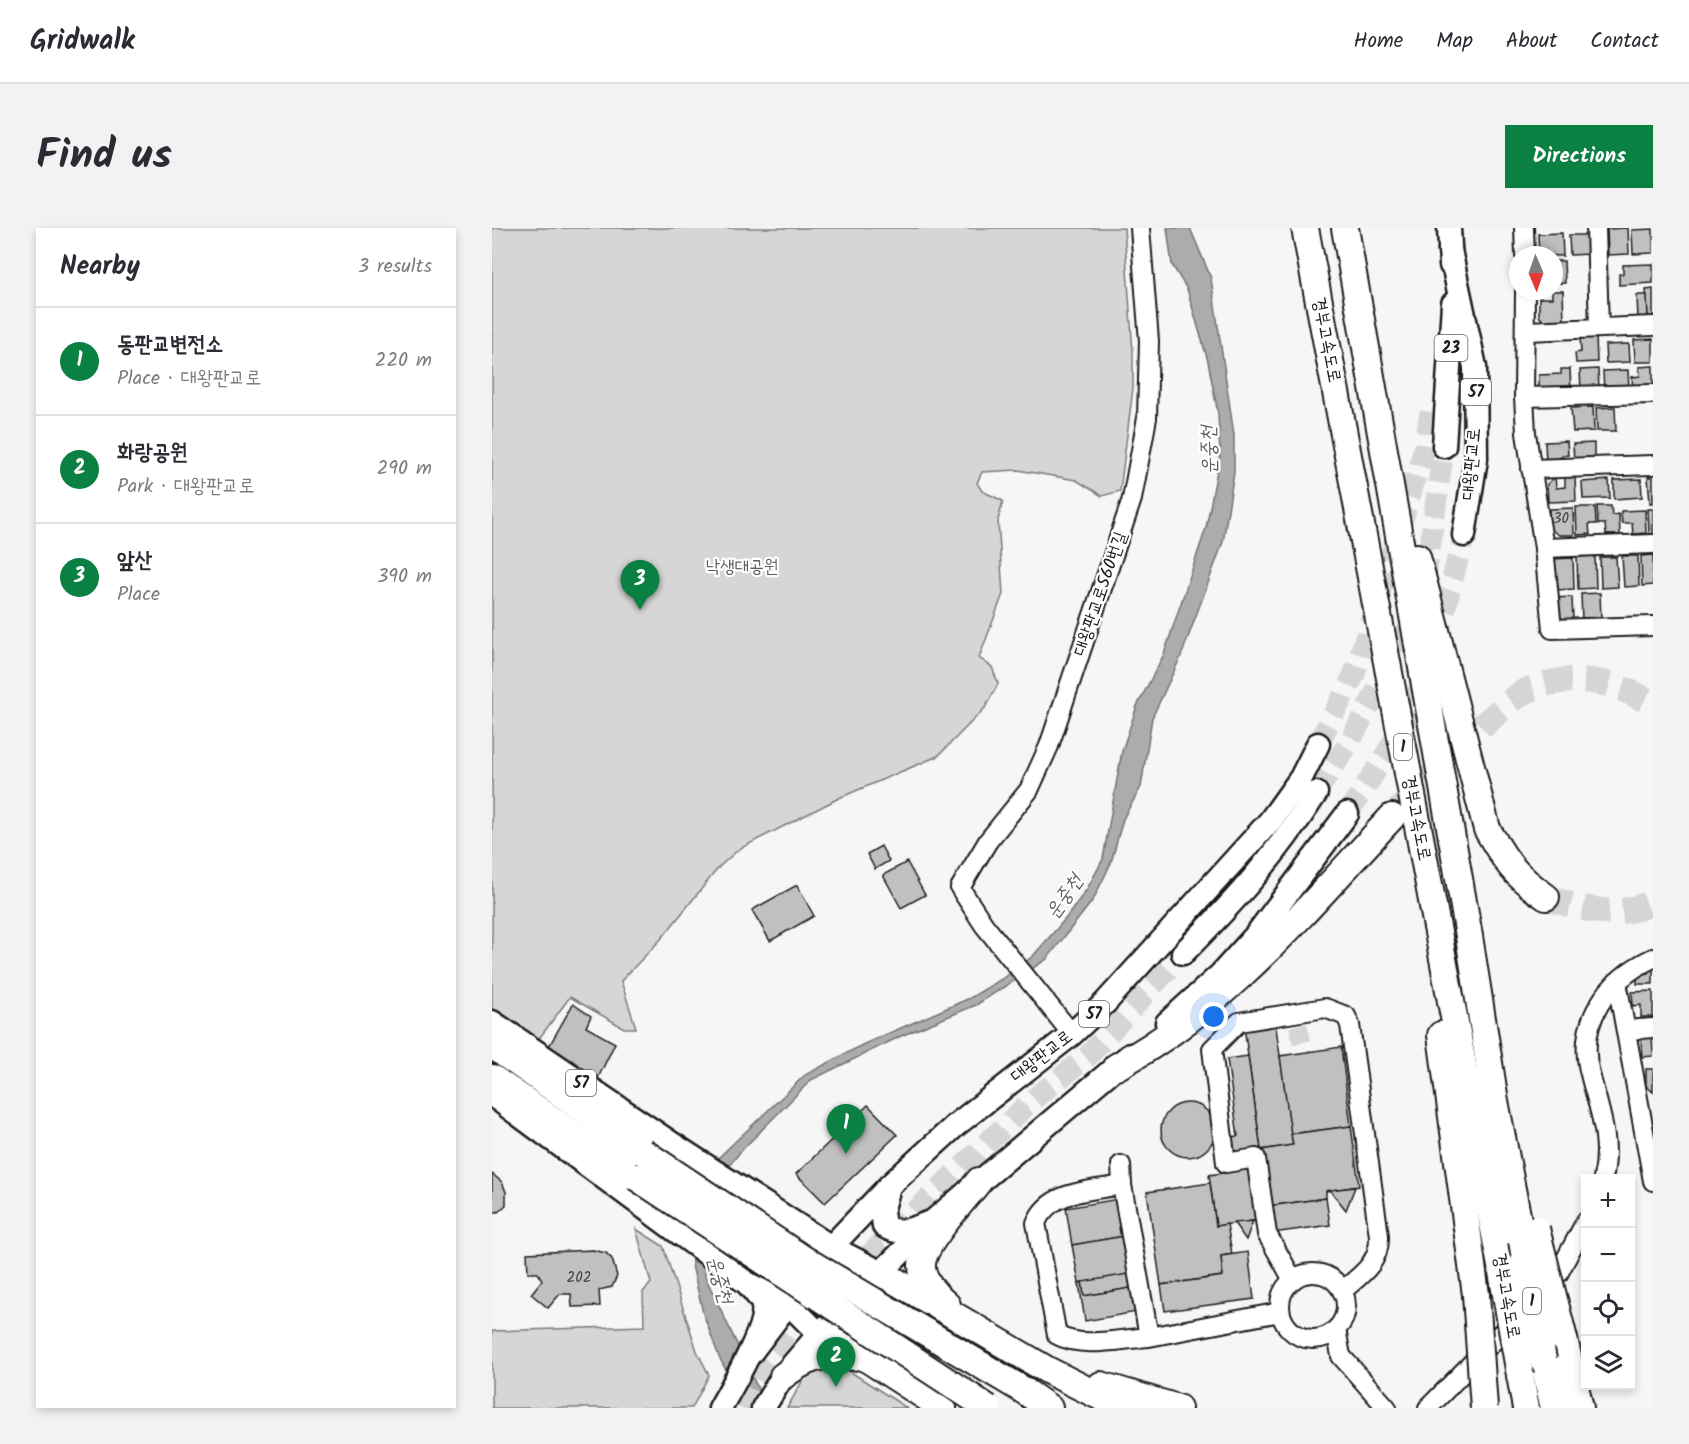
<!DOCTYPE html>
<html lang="en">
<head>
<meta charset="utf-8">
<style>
  body { margin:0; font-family:Kalam,"Poor Story",sans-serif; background:#f2f2f3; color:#2b2b33 }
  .controls { position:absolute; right:18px; bottom:18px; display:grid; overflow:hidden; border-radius:0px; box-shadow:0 3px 9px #0003 }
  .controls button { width:54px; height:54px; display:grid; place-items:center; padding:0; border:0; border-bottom:2px solid #e1e1e2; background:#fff; color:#2b2b33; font:30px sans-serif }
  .compass { position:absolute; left:1017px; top:18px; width:54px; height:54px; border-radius:50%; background:#fff; box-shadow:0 3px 9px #0003; rotate:178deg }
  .you { position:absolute; left:722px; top:789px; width:21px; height:21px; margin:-15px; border:4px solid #fff; border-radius:50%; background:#1a73e8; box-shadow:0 0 0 9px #1a73e833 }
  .badge { display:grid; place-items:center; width:39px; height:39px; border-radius:50%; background:#0b8043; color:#fff; font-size:20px; font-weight:700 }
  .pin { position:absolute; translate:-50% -50px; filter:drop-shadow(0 2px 3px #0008) }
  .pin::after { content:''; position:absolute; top:32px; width:21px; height:18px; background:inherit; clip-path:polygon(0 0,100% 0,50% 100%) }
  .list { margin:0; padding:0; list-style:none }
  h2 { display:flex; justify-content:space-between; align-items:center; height:78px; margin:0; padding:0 24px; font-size:26px }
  h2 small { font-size:20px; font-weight:400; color:#7c7c81 }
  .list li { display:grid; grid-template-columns:39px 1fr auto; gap:18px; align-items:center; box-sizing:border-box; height:108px; padding:0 24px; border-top:2px solid #e1e1e2 }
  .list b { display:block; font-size:22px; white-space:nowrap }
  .list p { margin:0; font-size:20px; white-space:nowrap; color:#7c7c81 }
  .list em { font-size:20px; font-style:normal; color:#7c7c81 }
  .icon { flex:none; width:33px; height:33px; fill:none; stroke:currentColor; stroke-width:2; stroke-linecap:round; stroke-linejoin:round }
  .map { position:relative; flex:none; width:1161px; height:1180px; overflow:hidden; border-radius:0px }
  header { display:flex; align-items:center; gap:36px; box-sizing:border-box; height:84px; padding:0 30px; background:#fff; border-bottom:2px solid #e1e1e2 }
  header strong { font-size:28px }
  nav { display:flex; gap:33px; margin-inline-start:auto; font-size:21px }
  .intro { display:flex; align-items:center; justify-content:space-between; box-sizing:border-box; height:144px; padding:0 36px }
  h1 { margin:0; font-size:42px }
  .button { padding:15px 27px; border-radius:0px; background:#0b8043; color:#fff; font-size:21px; font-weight:700 }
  main { display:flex; gap:36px; padding:0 36px }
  aside { flex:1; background:#fff; border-radius:0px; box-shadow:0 3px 9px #0003 }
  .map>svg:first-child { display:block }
</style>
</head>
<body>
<header>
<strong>Gridwalk</strong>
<nav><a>Home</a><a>Map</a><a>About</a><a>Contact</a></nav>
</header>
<div class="intro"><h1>Find us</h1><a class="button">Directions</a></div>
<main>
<aside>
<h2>Nearby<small>3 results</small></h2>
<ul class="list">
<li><span class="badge">1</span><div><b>동판교변전소</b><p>Place · 대왕판교로</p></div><em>220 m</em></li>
<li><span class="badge">2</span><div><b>화랑공원</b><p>Park · 대왕판교로</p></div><em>290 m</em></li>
<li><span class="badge">3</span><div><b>앞산</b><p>Place</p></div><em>390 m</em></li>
</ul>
</aside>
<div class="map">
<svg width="1161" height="1180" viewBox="0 0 1161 1180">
  <rect width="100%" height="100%" fill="#f6f6f6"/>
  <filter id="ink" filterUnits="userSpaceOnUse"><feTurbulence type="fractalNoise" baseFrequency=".0167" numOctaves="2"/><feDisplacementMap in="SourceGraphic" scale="12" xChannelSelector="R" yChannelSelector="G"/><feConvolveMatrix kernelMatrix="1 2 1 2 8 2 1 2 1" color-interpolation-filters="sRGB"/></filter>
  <g filter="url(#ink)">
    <g fill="#d6d6d6" stroke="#797979" stroke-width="1.5">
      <path d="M0,0H632L641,124V160L628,263L610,268L584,252L526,242L490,244L485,255L490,263L511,273L506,292L511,366L487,430L500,439L506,456L493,480L446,528L347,570L247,621L227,639L170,710L129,753L144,800H132L78,769L43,816L0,788Z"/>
      <path d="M144,1001L171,1018L205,1123L217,1147L200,1180H0V1103L152,1098L151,1064L159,1055Z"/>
      <path d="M340,1132L415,1180H295L319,1138Z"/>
    </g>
    <path fill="#acacac" stroke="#727272" stroke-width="1.5" d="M675,0H698L719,50L742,207V244L731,314L690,426L660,490L649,559L631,591L619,635L601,672L555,731L484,777L409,808L319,852L248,924L225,953L209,1001L213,1048L275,1180H254L227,1129L211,1085L200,1037L197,1000L224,932L313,847L372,816L478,770L513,749L541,728L574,690L595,661L611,631L630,523L645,478L672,426L714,300L728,227L726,186L716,133L695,61L680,37Z"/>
    <g fill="#c0c0c0" stroke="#1c1c1c" stroke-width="1.5">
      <path d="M1136,0L1137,26L1116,27L1115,1Z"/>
      <path d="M1161,1V25L1141,26L1140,2Z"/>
      <path d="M1070,5L1071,28L1047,27L1046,6Z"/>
      <path d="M1077,7H1098L1099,26L1078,27Z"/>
      <path d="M1062,33H1072L1073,55H1062Z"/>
      <path d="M1161,36V55L1127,57V46H1131V37Z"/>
      <path d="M1161,61V91H1156L1154,62Z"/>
      <path d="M1060,63H1071L1072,94L1053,95L1047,88V70H1060Z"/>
      <path d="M1145,67H1155L1156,91L1146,92Z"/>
      <path d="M1104,109L1105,134L1084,135L1083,125L1089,124L1088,110Z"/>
      <path d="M1161,111V134H1143L1142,112Z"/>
      <path d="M1137,116L1138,134L1114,135L1113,117Z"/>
      <path d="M1161,138V163L1141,164L1140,149L1148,148L1147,139Z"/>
      <path d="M1069,141H1078L1079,164L1047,165V147L1069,146Z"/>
      <path d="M1106,141L1107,161L1089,162L1088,142Z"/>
      <path d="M1136,142L1137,163L1112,164L1111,143Z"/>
      <path d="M1101,179L1102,203L1081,204L1079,180Z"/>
      <path d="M1123,179L1124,203H1105L1104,180Z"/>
      <path d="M1075,213L1076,227L1069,228V234L1054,235L1053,214Z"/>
      <path d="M1102,215V233L1082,234L1081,216Z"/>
      <path d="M1063,249L1064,260L1073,259V249H1083L1084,273L1056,274L1055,256Z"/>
      <path d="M1156,249H1161V275H1158Z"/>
      <path d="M1149,251L1150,269L1122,271V252Z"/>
      <path d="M1117,252L1118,270L1091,271L1090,254Z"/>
      <path d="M1105,278H1119L1120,287L1127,286L1128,307H1114L1113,296H1106Z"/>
      <path d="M1084,279H1103L1104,296H1097L1098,306L1085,307Z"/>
      <path d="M1081,280L1082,307H1067L1058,301L1057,281Z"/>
      <path d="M1156,281H1161V306H1157Z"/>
      <path d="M1153,282L1154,305L1141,306L1140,295H1130L1129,283Z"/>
      <path d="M1161,327V357L1150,358L1149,328Z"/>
      <path d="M1103,328L1104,360L1086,361L1085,329Z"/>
      <path d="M1130,328H1146L1147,358L1132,359Z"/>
      <path d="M1108,329H1124L1126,359L1109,360Z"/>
      <path d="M1081,330L1082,361L1062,362L1060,331Z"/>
      <path d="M1108,365L1109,392L1090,393L1089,366Z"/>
      <path d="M1080,369L1081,393L1071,394L1064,387L1063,370Z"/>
      <path d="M389,618L397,633L383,641L375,626Z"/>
      <path d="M415,634L433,667L409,680L391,647Z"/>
      <path d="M305,657L322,688L278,713L260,682Z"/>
      <path d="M1156,740H1161V756H1145V746L1156,745Z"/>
      <path d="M1161,763V789H1149V777L1141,778L1140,764Z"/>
      <path d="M81,776L99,788L94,799L123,815L106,850L56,820Z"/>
      <path d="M783,793L801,917L769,922L752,798Z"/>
      <path d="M1149,808H1160L1161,828L1150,829Z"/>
      <path d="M849,819L859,898L799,906L788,828Z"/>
      <path d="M756,828L769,922L738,926L736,909L746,908L735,831Z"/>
      <path d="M1154,841H1161V864L1154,858Z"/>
      <circle cx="696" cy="902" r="27"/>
      <path d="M376,877L405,907L333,975L304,946Z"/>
      <path d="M859,898L867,958L834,963V970L777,978L769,922L801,917L799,906Z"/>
      <path d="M760,941L767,992L724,998L717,947Z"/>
      <path d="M0,946L10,954L14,964V977L6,984H0Z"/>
      <path d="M718,955L724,998L735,996L740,1026L729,1028L731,1048L669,1057L655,964Z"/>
      <path d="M863,959L854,982L838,962Z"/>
      <path d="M834,970L838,997L781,1005L777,978Z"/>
      <path d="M626,971L632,1008L580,1017L574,980Z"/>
      <path d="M761,993L754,1012L742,995Z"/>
      <path d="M632,1008L639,1046L587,1055L580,1017Z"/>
      <path d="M101,1022L114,1025L120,1031L125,1048L120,1059L107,1062L108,1078L80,1079L79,1066H68L56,1080L39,1066L50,1052L46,1045H36L35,1025Z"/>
      <path d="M756,1024L762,1071L673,1083L669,1057L731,1048L729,1028Z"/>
      <path d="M636,1046L639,1060L592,1068L590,1054Z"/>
      <path d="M636,1046H639L645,1084L593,1093L587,1055L590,1054L592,1068L639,1060Z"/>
    </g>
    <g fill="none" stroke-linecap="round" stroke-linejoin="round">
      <path stroke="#d5d5d5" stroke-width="18" stroke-dasharray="18 9" stroke-linecap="butt" d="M806,797L810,815"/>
      <g stroke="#d5d5d5" stroke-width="22" stroke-dasharray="22 11" stroke-linecap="butt">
        <path d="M933,353L952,218"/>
        <path d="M944,415L972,307"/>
        <path d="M826,516L862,447L932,222L939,182"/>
        <path d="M824,565L860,510L925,385"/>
        <path d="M855,586C885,541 915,498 933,446"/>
        <path d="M248,1180L265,1146L324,1078L539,873L596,828L691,725"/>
      </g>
      <g stroke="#d5d5d5" stroke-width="26" stroke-dasharray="26 13" stroke-linecap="butt">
        <path d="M907,582C940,549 972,512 1009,482C1015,477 1023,469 1030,465C1074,443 1122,450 1161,477"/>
        <path d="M1054,669C1090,681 1124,692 1161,674"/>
      </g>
      <defs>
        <g id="minor">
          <path d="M1032,0L1033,27"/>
          <path d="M1104,0L1107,100"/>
          <path d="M1033,63L1032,169L1034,205L1052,320L1060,401L1161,398"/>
          <path d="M1034,103L1161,98"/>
          <path d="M1032,169L1161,166"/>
          <path d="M1039,241L1161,237"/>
          <path d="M1052,320L1161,316"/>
          <path d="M1125,754L1161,953"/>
          <path d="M1134,802L1161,800"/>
          <path d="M580,806L492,697L468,660L496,613L537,562L557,518L640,271L655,190L657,113L648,0"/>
          <path d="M629,937L630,957"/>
          <path d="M1111,950C1120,913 1107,882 1098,846C1084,794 1116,751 1161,730"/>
          <circle cx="821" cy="1078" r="33"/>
          <path d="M801,1052L775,1006L764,930L734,935L720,821L747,794L833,780L854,788L858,797L887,1008C888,1035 869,1047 850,1063"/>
          <path d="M1052,1060L1066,1046L1094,993"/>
          <path d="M844,1101L849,1128L895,1180"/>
          <path d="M657,1109C629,1111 590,1121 565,1107L544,995C557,962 599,963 630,957L657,1109L788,1084"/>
          <path d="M936,1180L1025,1089"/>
        </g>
        <g id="major">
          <path d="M957,0L959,37"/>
          <path d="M958,22L983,139L984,231L972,307"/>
          <path d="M952,218L961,76"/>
          <path d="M691,725C744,672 783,629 824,565"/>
          <path d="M0,794L179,915L339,1019L388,1044"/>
          <path d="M675,795L728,747L764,707L855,586"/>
          <path d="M0,867L256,1056L297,1076L327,1106"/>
          <path d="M397,959L390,984L392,998C406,1008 421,1001 436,995"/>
          <path d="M257,1127L339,1019L397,958L464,897L580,806L613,775L778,593L809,550L826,516"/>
          <path d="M228,1180C239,1160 278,1095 270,1075C267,1068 260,1062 256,1056"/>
          <path d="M271,1180L291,1148L327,1106L440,994L638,827"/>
        </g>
        <g id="highway">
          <path d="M813,0L1009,1038"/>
          <path d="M853,0L976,702L1003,873L1030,1013"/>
          <path d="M925,329L995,601C1014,634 1022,647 1054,669"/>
          <path d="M949,807L984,1067"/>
          <path d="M0,817L151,924"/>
          <path d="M624,839C734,780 816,679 900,589"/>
          <path d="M0,850L144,949"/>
          <path d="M388,1044L557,1143L631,1180"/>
          <path d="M455,1077C444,1068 430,1053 430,1038C429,1017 473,971 487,953"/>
          <path d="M327,1106L377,1132L451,1180"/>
          <path d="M1072,1111L1088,1180"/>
          <path d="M1051,1132L1062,1180"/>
          <path d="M1028,1147L1034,1180"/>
          <path d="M291,1148C313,1131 333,1123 362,1129"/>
          <path d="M609,1157L686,1180"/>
          <path d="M531,1162L557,1180"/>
        </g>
      </defs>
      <use href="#minor" stroke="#1c1c1c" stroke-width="22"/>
      <use href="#major" stroke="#1c1c1c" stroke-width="27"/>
      <use href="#highway" stroke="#1c1c1c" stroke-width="30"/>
      <use href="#minor" stroke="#fff" stroke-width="18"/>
      <use href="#major" stroke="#fff" stroke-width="22"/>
      <use href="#highway" stroke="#fff" stroke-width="26"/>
      <defs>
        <g id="highway-bridge">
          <path d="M151,924L313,1032L531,1162"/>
          <path d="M144,949L496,1180"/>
          <path d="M1044,1001L1072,1111"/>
          <path d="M1030,1013L1051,1132"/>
          <path d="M1009,1038L1028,1147"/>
          <path d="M984,1067L992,1180"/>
        </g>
      </defs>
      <use href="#highway-bridge" stroke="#1c1c1c" stroke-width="30" stroke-linecap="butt"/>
      <use href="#highway-bridge" stroke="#fff" stroke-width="26"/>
    </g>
  </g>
  <g text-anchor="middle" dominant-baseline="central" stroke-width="4.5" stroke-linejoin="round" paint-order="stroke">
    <g font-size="15" fill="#454545">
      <text x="1069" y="291">30</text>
      <text x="87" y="1050">202</text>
    </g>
    <g fill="#fff" stroke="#606060" stroke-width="1.5">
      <rect x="942.5" y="107" width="33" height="26" rx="4.5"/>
      <rect x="969" y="151" width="30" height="26" rx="4.5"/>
      <rect x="902" y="506" width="18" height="26" rx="4.5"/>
      <rect x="587" y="773" width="30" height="26" rx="4.5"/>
      <rect x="74" y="842" width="30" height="26" rx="4.5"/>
      <rect x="1031" y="1060" width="18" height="26" rx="4.5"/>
    </g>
    <g font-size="16" font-weight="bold" fill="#1c1c1c">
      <text x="959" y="120">23</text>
      <text x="984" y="164">57</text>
      <text x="911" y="519">1</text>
      <text x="602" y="786">57</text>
      <text x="89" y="855">57</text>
      <text x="1040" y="1073">1</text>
    </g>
    <g font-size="18" fill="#1c1c1c" stroke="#fff">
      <text transform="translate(834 112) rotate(79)">경부고속도로</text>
      <text transform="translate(980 236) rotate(-85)">대왕판교로</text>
      <text transform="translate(609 366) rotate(-71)">대왕판교로560번길</text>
      <text transform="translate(924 590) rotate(79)">경부고속도로</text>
      <text transform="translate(550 829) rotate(-38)">대왕판교로</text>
      <text transform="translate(1014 1068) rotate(80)">경부고속도로</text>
    </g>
    <g font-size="18" fill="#5d5d5d" stroke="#fff">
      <text x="250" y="339">낙생대공원</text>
    </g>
    <g font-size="20" font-style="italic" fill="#5d5d5d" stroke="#fff">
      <text transform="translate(718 222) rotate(-91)">운중천</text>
      <text transform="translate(573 669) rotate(-55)">운중천</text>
      <text transform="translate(227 1052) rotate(75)">운중천</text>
    </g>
  </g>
</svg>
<div class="controls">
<button>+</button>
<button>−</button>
<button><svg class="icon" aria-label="locate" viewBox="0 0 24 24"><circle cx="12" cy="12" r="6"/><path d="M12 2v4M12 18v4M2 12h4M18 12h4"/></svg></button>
<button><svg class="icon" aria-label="layers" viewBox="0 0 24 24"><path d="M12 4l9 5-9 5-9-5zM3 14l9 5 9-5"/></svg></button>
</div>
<svg class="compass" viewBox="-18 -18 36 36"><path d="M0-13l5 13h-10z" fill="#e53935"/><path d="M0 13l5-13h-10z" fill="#7c7c81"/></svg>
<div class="you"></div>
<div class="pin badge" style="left:354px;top:926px">1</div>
<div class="pin badge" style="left:344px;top:1159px">2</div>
<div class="pin badge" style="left:148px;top:382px">3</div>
</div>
</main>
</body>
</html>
